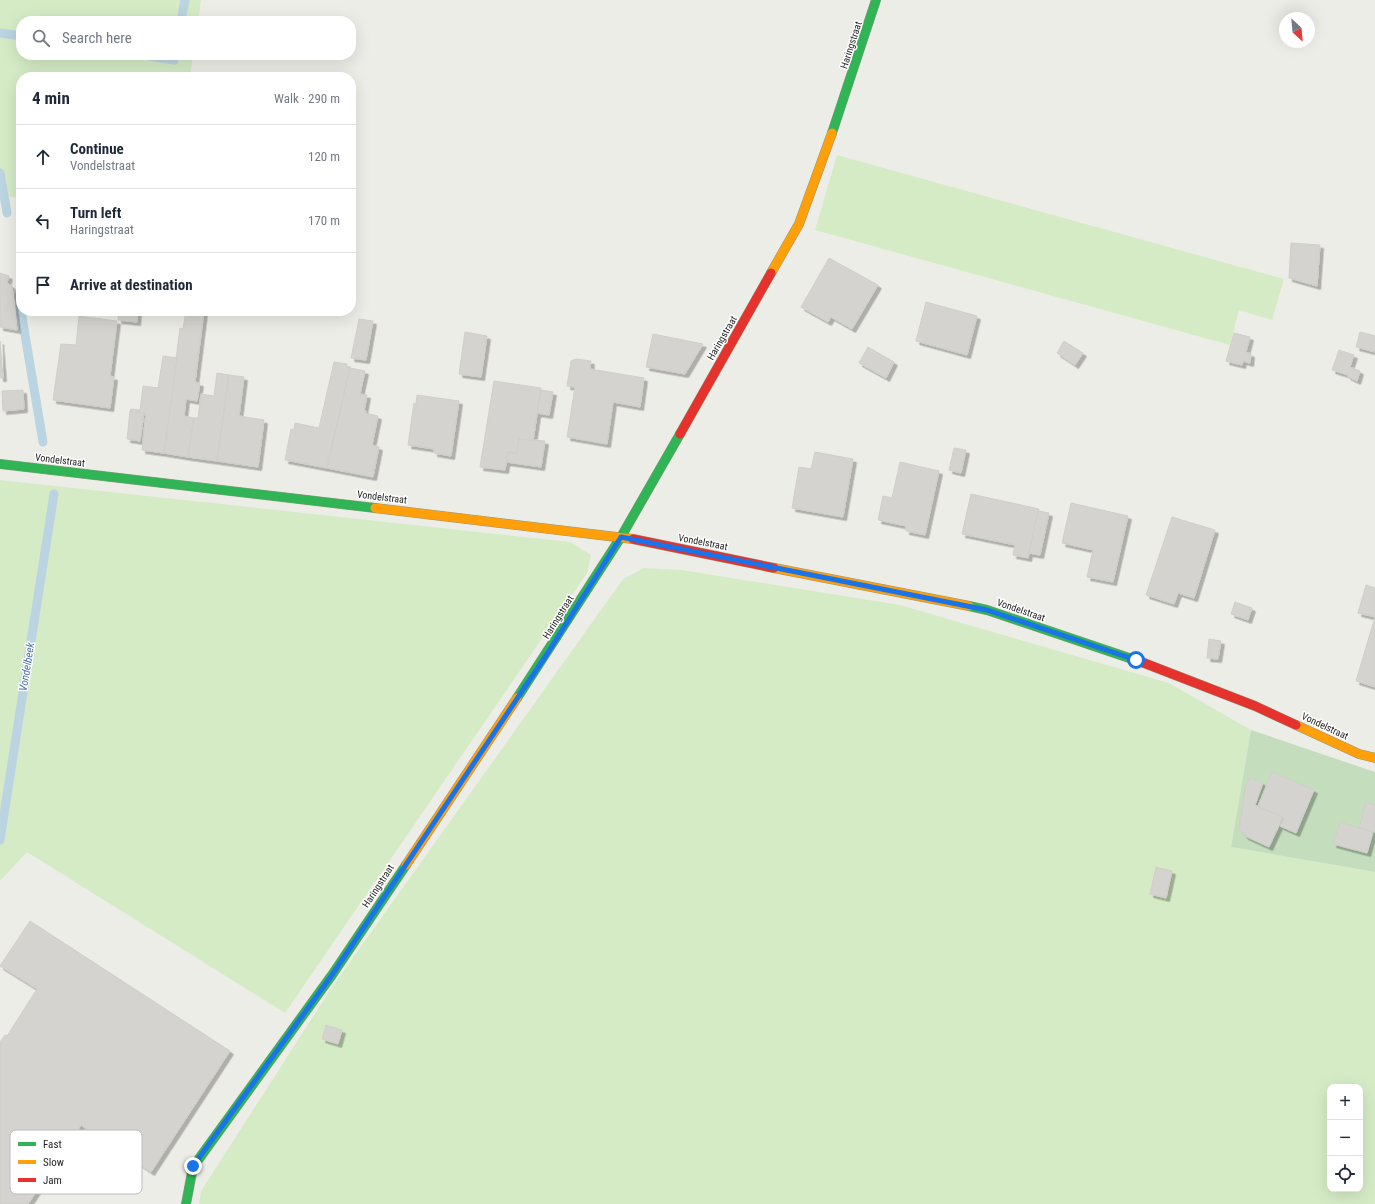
<!DOCTYPE html>
<html lang="en">
<head>
<meta charset="utf-8">
<style>
  body { margin:0; font-family:"Roboto Condensed",sans-serif; background:#f6f6f7; color:#1f2937 }
  .controls { position:absolute; right:12px; bottom:12px; display:grid; overflow:hidden; border-radius:8px; box-shadow:0 4px 16px #0002 }
  .controls button { width:36px; height:36px; display:grid; place-items:center; padding:0; border:0; border-bottom:1px solid #e0e1e3; background:#fff; color:#1f2937; font:20px sans-serif }
  .compass { position:absolute; left:1279px; top:12px; width:36px; height:36px; border-radius:50%; background:#fff; box-shadow:0 4px 16px #0002; rotate:154deg }
  .stop { position:absolute; width:12px; height:12px; margin:-9px; border:3px solid #1a73e8; border-radius:50%; background:#fff }
  .stop.end { background:#1a73e8; border-color:#fff; box-shadow:0 1px 4px #0008 }
  .list { margin:0; padding:0; list-style:none }
  h2 { display:flex; justify-content:space-between; align-items:center; height:52px; margin:0; padding:0 16px; font-size:17px }
  h2 small { font-size:13px; font-weight:400; color:#747a83 }
  .list li { display:grid; grid-template-columns:26px 1fr auto; gap:12px; align-items:center; box-sizing:border-box; height:64px; padding:0 16px; border-top:1px solid #e0e1e3 }
  .list b { display:block; font-size:15px; white-space:nowrap }
  .list p { margin:0; font-size:13px; white-space:nowrap; color:#747a83 }
  .list em { font-size:13px; font-style:normal; color:#747a83 }
  .icon { flex:none; width:22px; height:22px; fill:none; stroke:currentColor; stroke-width:2; stroke-linecap:round; stroke-linejoin:round }
  .map { position:relative; flex:none; width:1375px; height:1204px; overflow:hidden }
  .search { position:absolute; background:#fff; box-shadow:0 4px 16px #0002; left:16px; top:16px; width:340px; height:44px; display:flex; align-items:center; gap:10px; box-sizing:border-box; padding:0 14px; border-radius:16px; color:#747a83; font-size:15px }
  .panel { position:absolute; background:#fff; box-shadow:0 4px 16px #0002; left:16px; top:72px; width:340px; height:244px; border-radius:16px }
  .map>svg:first-child { display:block }
</style>
</head>
<body>
<div class="map">
<svg width="1375" height="1204" viewBox="0 0 1375 1204">
  <defs>
    <filter id="shadow"><feDropShadow dx="3.5" dy="3.5" stdDeviation="0" flood-color="#0004"/></filter>
  </defs>
  <rect width="100%" height="100%" fill="#edede8"/>
  <g fill="#d5ebc6" fill-rule="evenodd">
    <path d="M0,0H201L198,21H21V55H193L190,77H21V199L0,194Z"/>
    <path d="M837,155L1284,279L1272,320L1239,310L1230,345L815,230Z"/>
    <path d="M0,480L570,542L591,555L587,573L285,1013L27,852L0,881Z"/>
    <path d="M644,568L682,570L900,605L1169,683L1251,730L1231,847L1375,872V1204H199L201,1191L332,987L623,579ZM1330,1087H1360V1189H1330Z"/>
  </g>
  <path fill="#c3ddbd" d="M1251,730L1375,772V872L1231,847Z"/>
  <g fill="none" stroke-linecap="round" stroke-linejoin="round">
    <g stroke="#bbd4e1" stroke-width="9">
      <path d="M181,21L185,0"/>
      <path d="M0,33L21,36"/>
      <path d="M144,55L174,60L175,55"/>
      <path d="M0,173L7,213"/>
      <path d="M19,296L21,309"/>
      <path d="M21,311L43,442"/>
      <path d="M0,840L54,494"/>
    </g>
  </g>
  <g fill="#d4d3cf" stroke="#d0cec9" filter="url(#shadow)">
    <path d="M1291,243L1320,245L1317,286L1289,278Z"/>
    <path d="M829,258L878,285L852,329L831,317L828,322L801,307Z"/>
    <path d="M0,273L9,276L7,283L12,286L17,330L0,327Z"/>
    <path d="M926,302L977,316L967,355L916,341Z"/>
    <path d="M119,311H138L137,322L118,320Z"/>
    <path d="M186,311H204L195,382L200,383L197,401L186,399L184,416L194,418L188,457L164,453L180,328L183,329Z"/>
    <path d="M79,316L117,321L110,376L114,377L110,408L53,400L61,344L76,345Z"/>
    <path d="M359,319L373,321L366,360L351,358Z"/>
    <path d="M465,332L487,336L481,377L459,374Z"/>
    <path d="M1360,332L1375,336V352L1356,347Z"/>
    <path d="M1234,333L1250,337L1246,352L1251,354L1250,363L1243,361L1242,365L1226,361Z"/>
    <path d="M653,334L703,344L685,374L646,367Z"/>
    <path d="M0,341L3,378H0Z"/>
    <path d="M1064,341L1083,353L1075,365L1057,353Z"/>
    <path d="M868,347L894,362L886,378L859,363Z"/>
    <path d="M1339,350L1354,355L1350,367L1360,371L1357,381L1347,376L1348,375L1332,370Z"/>
    <path d="M163,356L177,358L164,453L142,450L146,413L130,411L131,409L140,410L143,386L158,388Z"/>
    <path d="M576,359L591,361L590,369L644,378L640,407L613,402L607,444L567,437L575,387L567,386L571,361Z"/>
    <path d="M334,362L347,364V368H350L327,468L285,460L291,429L294,430L295,423L319,428Z"/>
    <path d="M350,368L365,371L360,394L367,395L364,411H366L365,413L378,416L372,445L379,447L373,477L327,468Z"/>
    <path d="M217,373L229,375L217,461L188,457L194,418H198L201,394L214,396Z"/>
    <path d="M229,375L244,377L239,416L264,420L258,467L217,461Z"/>
    <path d="M494,381L541,388L533,441L519,439L517,454L508,452L505,470L480,467Z"/>
    <path d="M23,390L24,409L3,411L2,391Z"/>
    <path d="M541,390L553,392L549,415L537,413Z"/>
    <path d="M417,395L459,401L451,456L434,453V449L408,445L414,403L416,404Z"/>
    <path d="M130,411L144,413L140,441L127,439Z"/>
    <path d="M519,439L545,441L541,467L506,462L508,452L517,454Z"/>
    <path d="M954,448L966,450L961,473L949,470Z"/>
    <path d="M815,452L853,459L843,517L792,508L799,467L811,469Z"/>
    <path d="M900,462L939,471L925,535L906,531V526L878,520L883,496L892,498Z"/>
    <path d="M971,494L1039,509L1028,558L1013,555L1015,545L962,534Z"/>
    <path d="M1071,503L1128,516L1113,582L1087,577L1093,550L1062,543Z"/>
    <path d="M1038,511L1049,513L1040,555L1029,553Z"/>
    <path d="M1172,517L1215,530L1194,598L1178,593L1174,604L1146,595Z"/>
    <path d="M1366,585L1375,588V687L1356,681L1375,617L1358,613Z"/>
    <path d="M1235,602L1252,608L1248,620L1231,614Z"/>
    <path d="M1209,639L1221,641L1218,659L1207,658Z"/>
    <path d="M1272,772L1314,790L1296,833L1280,826L1284,818L1258,806Z"/>
    <path d="M1250,777L1263,783L1255,805L1283,817L1269,847L1245,836L1239,829L1245,788Z"/>
    <path d="M1366,802L1375,805V832L1359,828Z"/>
    <path d="M1340,822L1373,832L1367,853L1333,844Z"/>
    <path d="M1156,867L1172,871L1166,898L1150,894Z"/>
    <path d="M30,921L230,1051L151,1172L81,1125L28,1204H0V1042L5,1035L7,1036L37,989L0,966Z"/>
    <path d="M326,1025L342,1030L338,1044L322,1039Z"/>
  </g>
  <g fill="none" stroke-linecap="round" stroke-linejoin="round">
    <defs>
      <g id="fast">
        <path d="M832,133L876,0"/>
        <path d="M0,464L375,508"/>
        <path d="M969,606L987,610L1144,663"/>
        <path d="M517,698L621,537L680,434"/>
        <path d="M186,1204L193,1167L332,975L406,865"/>
      </g>
      <g id="slow">
        <path d="M771,273L799,224L832,133"/>
        <path d="M375,508L633,539"/>
        <path d="M774,568L969,606"/>
        <path d="M1296,725L1359,754L1375,758"/>
        <path d="M406,865L517,698"/>
      </g>
      <g id="jam">
        <path d="M680,434L771,273"/>
        <path d="M633,539L774,568"/>
        <path d="M1144,663L1255,706L1296,725"/>
      </g>
    </defs>
    <use href="#fast" stroke="#92987f" stroke-width="10"/>
    <use href="#slow" stroke="#92987f" stroke-width="10"/>
    <use href="#jam" stroke="#92987f" stroke-width="10"/>
    <use href="#fast" stroke="#30b455" stroke-width="9"/>
    <use href="#slow" stroke="#ff9f0a" stroke-width="9"/>
    <use href="#jam" stroke="#e5322d" stroke-width="9"/>
  </g>
  <g fill="none" stroke-linecap="round" stroke-linejoin="round">
    <path stroke="#1a73e8" stroke-width="5" d="M193,1166L332,975L547,654L621,537L987,610L1136,660"/>
  </g>
  <g text-anchor="middle" dominant-baseline="central" stroke-width="3" stroke-linejoin="round" paint-order="stroke">
    <g font-size="10" fill="#1f1f1f" stroke="#fff">
      <text transform="translate(851 45) rotate(-72)">Haringstraat</text>
      <text transform="translate(722 338) rotate(-60)">Haringstraat</text>
      <text transform="translate(60 460) rotate(7)">Vondelstraat</text>
      <text transform="translate(382 497) rotate(7)">Vondelstraat</text>
      <text transform="translate(703 542) rotate(11)">Vondelstraat</text>
      <text transform="translate(1021 610) rotate(19)">Vondelstraat</text>
      <text transform="translate(558 617) rotate(-58)">Haringstraat</text>
      <text transform="translate(1325 726) rotate(25)">Vondelstraat</text>
      <text transform="translate(378 886) rotate(-57)">Haringstraat</text>
    </g>
    <g font-size="11" font-style="italic" fill="#4a6eb0" stroke="#fff">
      <text transform="translate(27 667) rotate(-81)">Vondelbeek</text>
    </g>
  </g>
  <rect x="10" y="1130" width="132" height="64" rx="6" fill="#fff" stroke="#bcbcbc" stroke-width="1"/>
  <rect x="18" y="1142" width="18" height="4" fill="#30b455"/>
  <rect x="18" y="1160" width="18" height="4" fill="#ff9f0a"/>
  <rect x="18" y="1178" width="18" height="4" fill="#e5322d"/>
  <g font-size="11" fill="#1f1f1f">
    <text x="43" y="1148">Fast</text>
    <text x="43" y="1166">Slow</text>
    <text x="43" y="1184">Jam</text>
  </g>
</svg>
<div class="controls">
<button>+</button>
<button>−</button>
<button><svg class="icon" aria-label="locate" viewBox="0 0 24 24"><circle cx="12" cy="12" r="6"/><path d="M12 2v4M12 18v4M2 12h4M18 12h4"/></svg></button>
</div>
<svg class="compass" viewBox="-18 -18 36 36"><path d="M0-13l5 13h-10z" fill="#e53935"/><path d="M0 13l5-13h-10z" fill="#747a83"/></svg>
<div class="stop" style="left:1136px;top:660px"></div>
<div class="stop end" style="left:193px;top:1166px"></div>
<div class="search"><svg class="icon" aria-label="search" viewBox="0 0 24 24"><circle cx="10" cy="10" r="6"/><path d="M15 15l6 6"/></svg>Search here</div>
<section class="panel">
<h2>4 min<small>Walk · 290 m</small></h2>
<ul class="list">
<li><svg class="icon" aria-label="ahead" viewBox="0 0 24 24"><path d="M12 20V5M6 11l6-6 6 6"/></svg><div><b>Continue</b><p>Vondelstraat</p></div><em>120 m</em></li>
<li><svg class="icon" aria-label="left" viewBox="0 0 24 24"><path d="M17 20v-9H6M10 6l-5 5 5 5"/></svg><div><b>Turn left</b><p>Haringstraat</p></div><em>170 m</em></li>
<li><svg class="icon" aria-label="arrive" viewBox="0 0 24 24"><path d="M6 21V4h12l-3 4 3 4H6"/></svg><div><b>Arrive at destination</b></div></li>
</ul>
</section>
</div>
</body>
</html>
